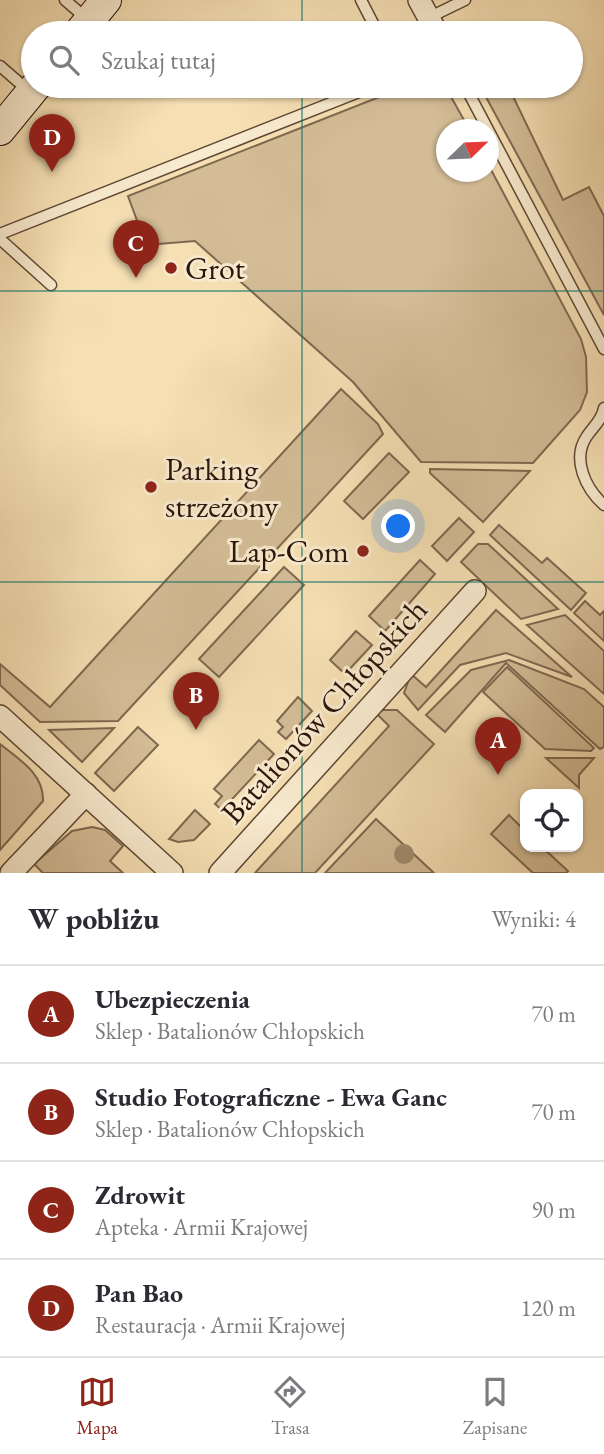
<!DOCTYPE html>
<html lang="pl">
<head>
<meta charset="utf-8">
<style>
  body { margin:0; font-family:"EB Garamond",serif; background:#f2f2f3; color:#2b2b33 }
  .controls { position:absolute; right:21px; bottom:21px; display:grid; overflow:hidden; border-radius:14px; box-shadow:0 2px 5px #0004 }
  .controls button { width:63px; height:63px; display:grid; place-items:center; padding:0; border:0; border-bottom:2px solid #e1e1e2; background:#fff; color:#2b2b33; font:35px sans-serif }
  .compass { position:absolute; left:436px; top:119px; width:63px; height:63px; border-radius:50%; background:#fff; box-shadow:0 2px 5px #0004; rotate:67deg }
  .you { position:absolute; left:399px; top:527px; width:24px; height:24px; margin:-18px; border:5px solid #fff; border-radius:50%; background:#1a73e8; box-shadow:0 0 0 10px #1a73e833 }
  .badge { display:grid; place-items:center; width:46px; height:46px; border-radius:50%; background:#8f2418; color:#fff; font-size:23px; font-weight:700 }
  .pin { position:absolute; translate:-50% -58px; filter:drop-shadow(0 2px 4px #0008) }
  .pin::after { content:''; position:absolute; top:37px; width:24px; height:21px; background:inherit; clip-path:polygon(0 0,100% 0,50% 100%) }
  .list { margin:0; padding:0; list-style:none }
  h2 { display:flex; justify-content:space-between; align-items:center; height:91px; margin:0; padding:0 28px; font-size:30px }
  h2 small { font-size:23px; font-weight:400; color:#7c7c81 }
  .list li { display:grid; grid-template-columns:46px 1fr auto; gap:21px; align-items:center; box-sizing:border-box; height:98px; padding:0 28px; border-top:2px solid #e1e1e2 }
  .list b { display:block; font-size:26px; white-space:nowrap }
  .list p { margin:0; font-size:23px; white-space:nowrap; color:#7c7c81 }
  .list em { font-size:23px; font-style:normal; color:#7c7c81 }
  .icon { flex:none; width:38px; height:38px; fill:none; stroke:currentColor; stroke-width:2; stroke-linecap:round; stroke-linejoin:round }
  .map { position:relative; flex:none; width:604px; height:873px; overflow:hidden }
  .search { position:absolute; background:#fff; box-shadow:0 2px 5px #0004; left:21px; right:21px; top:21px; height:77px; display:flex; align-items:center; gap:18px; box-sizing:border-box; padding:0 24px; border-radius:38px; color:#7c7c81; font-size:26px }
  .sheet { height:483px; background:#fff }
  nav { display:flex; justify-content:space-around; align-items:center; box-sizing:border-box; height:98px; border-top:2px solid #e1e1e2; background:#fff; font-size:19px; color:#7c7c81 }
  nav a { display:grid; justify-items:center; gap:4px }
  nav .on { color:#8f2418 }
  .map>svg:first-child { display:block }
</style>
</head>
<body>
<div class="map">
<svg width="604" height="873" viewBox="0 0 604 873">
  <rect width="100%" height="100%" fill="#f5dfb3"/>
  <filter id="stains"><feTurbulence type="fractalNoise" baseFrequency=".00286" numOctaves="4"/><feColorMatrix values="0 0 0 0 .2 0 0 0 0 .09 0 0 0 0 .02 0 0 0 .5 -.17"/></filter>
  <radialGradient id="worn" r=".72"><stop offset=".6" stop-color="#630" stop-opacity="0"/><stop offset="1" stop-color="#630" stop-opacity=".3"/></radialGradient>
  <g fill="#d3bc96" stroke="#7f6850" stroke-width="2">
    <path d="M407,86H445L469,129L447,130V172H489V166L581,339L586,357L587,392L580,410L533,463L421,462L353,382L195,241L146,245L128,196Z"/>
    <path d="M480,86H508L563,200L589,187L604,216V315Z"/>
    <path d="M341,389L378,424L383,434L118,721L40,722L0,685V664L50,707Z"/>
    <path d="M389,453L409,472L363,519L344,501Z"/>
    <path d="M430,469L530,471L483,522L430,473Z"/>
    <path d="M459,518L474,532L447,561L432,546Z"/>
    <path d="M499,525L542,563L547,558L586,593L571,610L490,535Z"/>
    <path d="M478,544H488L558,609L521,619L461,562Z"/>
    <path d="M420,560L435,574L385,631L369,616Z"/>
    <path d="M284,567L304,585L219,677L199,659Z"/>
    <path d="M585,601L600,615L604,611V641L574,613Z"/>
    <path d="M496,610L572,677L506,653L460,665L418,710L404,693L411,674L426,687Z"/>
    <path d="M565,615L604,651V694L527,625Z"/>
    <path d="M356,631L372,645L345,674L330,660Z"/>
    <path d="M509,660L584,689L604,707V747L600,749L506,663L445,732L426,715L471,670Z"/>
    <path d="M507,667L594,748L591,751L545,749L483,692Z"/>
    <path d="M298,697L312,711L286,739L278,732L283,727L277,721Z"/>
    <path d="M383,710H397L434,744L315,873H255L389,726L376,713Z"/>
    <path d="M138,727L158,745L114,791L95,773Z"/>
    <path d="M114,728L82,762L49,730Z"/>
    <path d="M259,740L274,754L222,810L215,804L222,796L214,789Z"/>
    <path d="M0,744C19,759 44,774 43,801L0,850Z"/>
    <path d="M546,758H594L579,775V788Z"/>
    <path d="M195,810L210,824L194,840L178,842L169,839Z"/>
    <path d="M509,815L525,831V847H542L568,871L566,873H533L491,834Z"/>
    <path d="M376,819L434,873H325Z"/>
    <path d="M92,827L105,830L123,846L110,861L123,873H43L34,864L72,831Z"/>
  </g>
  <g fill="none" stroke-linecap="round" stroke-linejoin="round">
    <defs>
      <g id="lane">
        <path d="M65,0L87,19"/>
        <path d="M361,0L378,33"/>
        <path d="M428,18L465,0"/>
        <path d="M0,66L30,92"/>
        <path d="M465,86L604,349"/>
        <path d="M0,234L374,86"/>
        <path d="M0,239L51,285"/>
        <path d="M604,408C602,420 593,427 587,436C571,459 586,489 604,505"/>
      </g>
      <g id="street">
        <path d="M419,0L437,33"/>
        <path d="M0,716L172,873"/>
        <path d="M11,873L86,794"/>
        <path d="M220,873L475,591"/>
      </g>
      <g id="secondary">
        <path d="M79,33L106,0"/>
        <path d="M0,130L36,86"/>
      </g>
    </defs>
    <use href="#lane" stroke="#5e4734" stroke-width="13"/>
    <use href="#street" stroke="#5e4734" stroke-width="24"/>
    <use href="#secondary" stroke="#2b140a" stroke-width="32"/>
    <use href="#lane" stroke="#f8eace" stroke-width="10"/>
    <use href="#street" stroke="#f8eace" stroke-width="21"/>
    <use href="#secondary" stroke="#f8eace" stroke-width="30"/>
  </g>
  <circle fill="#a18b6d" cx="404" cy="854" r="10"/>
  <path fill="none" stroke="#0f766e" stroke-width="2" stroke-opacity="0.55" d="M302,0V33M302,86V873M0,291H604M0,582H604"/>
  <g fill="#8f2418" stroke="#f8eace" stroke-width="2.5">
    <circle cx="171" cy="268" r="7"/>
    <circle cx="151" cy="487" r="7"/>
    <circle cx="363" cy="551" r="7"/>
  </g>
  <g text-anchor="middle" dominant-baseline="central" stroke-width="6" stroke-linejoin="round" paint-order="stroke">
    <g font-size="32" fill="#2b140a" stroke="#f8eace" text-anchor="start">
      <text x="185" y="268">Grot</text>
      <text x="165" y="469">Parking<tspan x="165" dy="37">strzeżony</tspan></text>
      <text x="349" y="551" text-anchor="end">Lap-Com</text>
    </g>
    <g font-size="32" fill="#2b140a" stroke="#f8eace">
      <text transform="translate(324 711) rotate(-48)">Batalionów Chłopskich</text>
    </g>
  </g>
  <rect width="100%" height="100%" filter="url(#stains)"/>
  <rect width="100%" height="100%" fill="url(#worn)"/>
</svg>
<div class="controls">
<button><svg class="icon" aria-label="locate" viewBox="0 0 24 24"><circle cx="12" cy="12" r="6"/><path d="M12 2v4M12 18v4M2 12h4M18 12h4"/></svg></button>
</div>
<svg class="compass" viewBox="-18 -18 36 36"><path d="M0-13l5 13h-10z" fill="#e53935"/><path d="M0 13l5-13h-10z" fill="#7c7c81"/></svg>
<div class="you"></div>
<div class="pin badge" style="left:498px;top:775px">A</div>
<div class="pin badge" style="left:196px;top:730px">B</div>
<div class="pin badge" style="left:136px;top:278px">C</div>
<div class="pin badge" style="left:52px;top:172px">D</div>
<div class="search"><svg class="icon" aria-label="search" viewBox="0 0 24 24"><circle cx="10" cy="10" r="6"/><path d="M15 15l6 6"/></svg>Szukaj tutaj</div>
</div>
<section class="sheet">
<h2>W pobliżu<small>Wyniki: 4</small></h2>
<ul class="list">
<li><span class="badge">A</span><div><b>Ubezpieczenia</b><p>Sklep · Batalionów Chłopskich</p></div><em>70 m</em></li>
<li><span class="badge">B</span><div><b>Studio Fotograficzne - Ewa Ganc</b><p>Sklep · Batalionów Chłopskich</p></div><em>70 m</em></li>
<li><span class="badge">C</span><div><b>Zdrowit</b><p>Apteka · Armii Krajowej</p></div><em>90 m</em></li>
<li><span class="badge">D</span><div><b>Pan Bao</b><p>Restauracja · Armii Krajowej</p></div><em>120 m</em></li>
</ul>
</section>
<nav>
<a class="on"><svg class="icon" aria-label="map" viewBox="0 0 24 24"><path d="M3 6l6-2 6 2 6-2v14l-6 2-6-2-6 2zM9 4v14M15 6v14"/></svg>Mapa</a>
<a><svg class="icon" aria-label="directions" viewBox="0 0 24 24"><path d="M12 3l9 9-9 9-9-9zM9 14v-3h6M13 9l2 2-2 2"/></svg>Trasa</a>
<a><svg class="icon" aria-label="saved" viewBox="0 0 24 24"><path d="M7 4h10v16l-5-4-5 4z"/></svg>Zapisane</a>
</nav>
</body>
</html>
